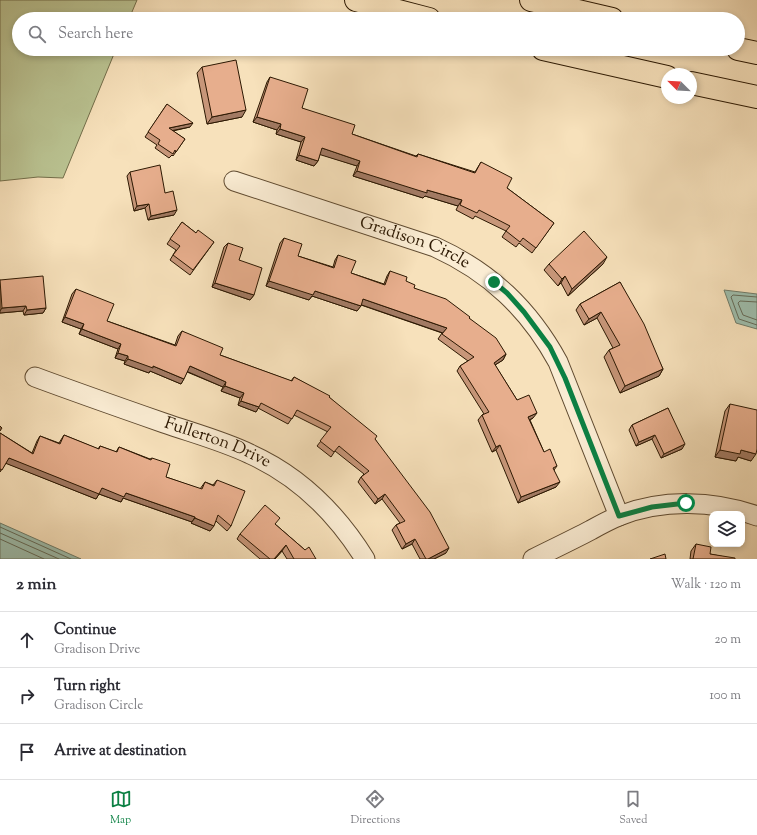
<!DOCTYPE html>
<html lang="en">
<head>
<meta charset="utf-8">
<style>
  body { margin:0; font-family:"Sorts Mill Goudy",serif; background:#f7f7f7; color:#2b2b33 }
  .controls { position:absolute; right:12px; bottom:12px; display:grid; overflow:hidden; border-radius:8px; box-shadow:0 2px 6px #0003 }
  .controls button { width:36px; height:36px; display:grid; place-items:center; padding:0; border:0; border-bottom:1px solid #e1e1e2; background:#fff; color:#2b2b33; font:20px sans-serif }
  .compass { position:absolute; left:661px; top:68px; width:36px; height:36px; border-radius:50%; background:#fff; box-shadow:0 2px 6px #0003; rotate:294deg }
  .stop { position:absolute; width:12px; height:12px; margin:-9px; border:3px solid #0b8043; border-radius:50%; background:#fff }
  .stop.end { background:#0b8043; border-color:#fff; box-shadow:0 1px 4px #0008 }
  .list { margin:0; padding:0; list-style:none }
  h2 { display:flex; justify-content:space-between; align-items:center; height:52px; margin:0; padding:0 16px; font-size:17px }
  h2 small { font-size:13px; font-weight:400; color:#7c7c81 }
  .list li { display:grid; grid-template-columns:26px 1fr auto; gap:12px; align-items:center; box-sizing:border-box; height:56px; padding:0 16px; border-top:1px solid #e1e1e2 }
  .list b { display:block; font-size:15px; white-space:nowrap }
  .list p { margin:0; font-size:13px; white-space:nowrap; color:#7c7c81 }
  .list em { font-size:13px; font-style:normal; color:#7c7c81 }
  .icon { flex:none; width:22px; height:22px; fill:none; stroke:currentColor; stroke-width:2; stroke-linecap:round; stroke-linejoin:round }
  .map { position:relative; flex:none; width:757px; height:559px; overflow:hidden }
  .search { position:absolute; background:#fff; box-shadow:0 2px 6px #0003; left:12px; right:12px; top:12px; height:44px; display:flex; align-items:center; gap:10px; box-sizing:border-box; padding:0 14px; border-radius:22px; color:#7c7c81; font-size:15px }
  .sheet { height:220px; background:#fff }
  nav { display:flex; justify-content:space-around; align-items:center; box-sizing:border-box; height:56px; border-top:1px solid #e1e1e2; background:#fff; font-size:11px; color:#7c7c81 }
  nav a { display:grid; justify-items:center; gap:2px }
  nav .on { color:#0b8043 }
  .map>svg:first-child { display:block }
</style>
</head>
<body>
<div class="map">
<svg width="757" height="559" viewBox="0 0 757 559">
  <rect width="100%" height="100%" fill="#f7e1bb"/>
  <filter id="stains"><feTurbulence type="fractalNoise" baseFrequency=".005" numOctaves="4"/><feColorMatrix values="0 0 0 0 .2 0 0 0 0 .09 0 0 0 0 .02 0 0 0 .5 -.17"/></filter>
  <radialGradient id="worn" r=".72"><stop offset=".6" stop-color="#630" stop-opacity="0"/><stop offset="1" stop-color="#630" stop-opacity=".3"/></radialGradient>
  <path fill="#bac392" stroke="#736e4a" d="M0,0H137L129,19H19V49H116L63,178L38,177L0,181Z"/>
  <g fill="#9ebead" stroke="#707c69">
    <path d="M724,290L757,294V329L736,323Z"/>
    <path d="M0,523L81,559H0Z"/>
  </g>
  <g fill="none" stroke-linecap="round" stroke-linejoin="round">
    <g stroke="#656b58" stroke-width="1">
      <path d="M757,297L733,295L731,297L739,319L757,325"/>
      <path d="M757,302L740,301L738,303L743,315L757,320"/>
      <path d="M0,527L71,559"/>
      <path d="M0,533L59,559"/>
      <path d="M0,539L44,559"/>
    </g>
    <defs>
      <g id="minor">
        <path id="s1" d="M234,181L435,247C490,272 529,309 558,362L619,516"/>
        <path id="s2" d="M35,377C78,393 121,408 164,423C193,433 223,441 250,454C299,476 337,514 365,559"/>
        <path d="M533,559C553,549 572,540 591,530C600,525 609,520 619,516C662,499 713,500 757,516"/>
      </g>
      <g id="highway">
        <path d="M356,0L429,19"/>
        <path d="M531,0L612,19"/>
        <path d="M543,49L667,77"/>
        <path d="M738,49L757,53"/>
        <path d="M691,83L757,97"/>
      </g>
    </defs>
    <use href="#minor" stroke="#5f4a30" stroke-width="21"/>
    <use href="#highway" stroke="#2c1802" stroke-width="24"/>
    <use href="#minor" stroke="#faecd3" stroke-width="19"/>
    <use href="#highway" stroke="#f7e1bb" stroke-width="22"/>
  </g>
  <g fill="#c79679" stroke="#2c1802">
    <path d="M202,67L242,117L207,124L197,73Z"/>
    <path d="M270,77L302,108L352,134L416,156L418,154L475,172L481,162L507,188L554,223L532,253L519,243L516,247L502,237L506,231L475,216L473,219L456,210L458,206L425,196L423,198L353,176L357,166L320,154L318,161L314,166L296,160L301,142L276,134L277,130L253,122L267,82Z"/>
    <path d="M167,104L190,127L173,131L185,139L173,156L172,155L169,158L155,148L157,145L145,137Z"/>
    <path d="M130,172L165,193L174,215L148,220L145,208L134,211L127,176Z"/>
    <path d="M182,222L196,233L214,242L190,275L170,260L176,250L167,244Z"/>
    <path d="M284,238L298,256L333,267L335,260L338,255L351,273L384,284L387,276L390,271L414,288L469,318L506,354L503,360L495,365L517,400L533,418L530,420L544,452L557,466L554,470L556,487L518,503L496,450L492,452L478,420L482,415L484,414L457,371L460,366L468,361L438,339L442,333L361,305L357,311L312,296L309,300L266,286L280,243Z"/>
    <path d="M228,243L239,260L254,295L250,300L212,287L224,247Z"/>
    <path d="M549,264H603L568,296L561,283L558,286L544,270Z"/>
    <path d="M0,280L46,308L43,313L24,315L23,311L0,313Z"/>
    <path d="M620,282L663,369L659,376L620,393L604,357L609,350L613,348L597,318L584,325L576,310L580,304Z"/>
    <path d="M76,289L107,321L175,345L178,336L182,331L220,355L291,381L294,377L329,397L375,439L446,553L434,559H420L412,544L402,549L392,530L396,525L400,523L382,499L375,504L358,482L361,477L364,474L335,451L331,457L317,446L328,432L294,415L288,424L258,408L256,412L238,405L240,398L221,391L223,387L187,372L181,384L150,371L149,373L124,364L125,361L115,358L118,349L79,334L81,329L62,322L72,294Z"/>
    <path d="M730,404L751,461L738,457L736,461L715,457L725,411Z"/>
    <path d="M668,408L682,449L661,458L652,439L636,446L629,430L632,425Z"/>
    <path d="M0,433L32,453L37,441L40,436L59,443L64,435L98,449L100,446L116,452L119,447L150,459L152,458L166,477L200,489L205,482L213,485L217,480L231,526L227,531L216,521L210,531L191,523L192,522L123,498L121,502L99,494L96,499L6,463L0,472Z"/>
    <path d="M275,524L305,550L316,559H287L282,551L275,559H260L237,539L240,534Z"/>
    <path d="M696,544L710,554L735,559H690L691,551Z"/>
  </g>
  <g fill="#a27a63" stroke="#2c1802">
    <path d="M246,110L242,117L207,124L212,117Z"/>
    <path d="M257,117L281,124L277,130L253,122Z"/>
    <path d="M193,123L190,127L165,132L169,128Z"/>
    <path d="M280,129L305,137L301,142L276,134Z"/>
    <path d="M322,148L360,161L357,166L318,154Z"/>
    <path d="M299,155L318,161L314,166L296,160Z"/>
    <path d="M357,171L427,190L462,200L458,206L425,196L423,198L353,176Z"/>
    <path d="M149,204L145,208L134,211L137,206Z"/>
    <path d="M177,210L174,215L148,220L151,216Z"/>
    <path d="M607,257L603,264L568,296L572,289Z"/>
    <path d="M565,276L561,283L558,286L562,279Z"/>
    <path d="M269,281L315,291L361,306L357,311L312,296L309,300L266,286Z"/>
    <path d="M215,283L254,295L250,300L212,287Z"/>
    <path d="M363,299L447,328L443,333L359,304Z"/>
    <path d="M26,306L23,311L0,313V311L2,308Z"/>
    <path d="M46,308L43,313L24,315L27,310Z"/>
    <path d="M601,312L597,318L584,325L589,319Z"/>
    <path d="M65,317L84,324L81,329L62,322Z"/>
    <path d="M82,329L121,344L118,349L79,334Z"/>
    <path d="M118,353L128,356L125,361L115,358Z"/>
    <path d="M506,354L503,360L490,368L494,363Z"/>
    <path d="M128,359L153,366L184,379L181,384L150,371L149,373L124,364Z"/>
    <path d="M190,366L226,382L223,387L186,371Z"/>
    <path d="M663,369L659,376L620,393L625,386Z"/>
    <path d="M225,386L244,393L240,398L221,391Z"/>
    <path d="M241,401L259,407L256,412L238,405Z"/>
    <path d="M537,413L533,418L525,422L528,417Z"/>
    <path d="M655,435L652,439L636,446L639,442Z"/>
    <path d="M685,444L682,449L661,458L664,454Z"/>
    <path d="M500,445L496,450L492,452L496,447Z"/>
    <path d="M720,450H741L756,454L751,461L738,457L736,461L715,457Z"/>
    <path d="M9,458L102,488L126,493L195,517L192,522L123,498L121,502L99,494L96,499L5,463Z"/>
    <path d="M560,482L556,487L518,503L521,497Z"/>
    <path d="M385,494L382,499L375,504L378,499Z"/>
    <path d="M195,518L214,526L210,531L191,523Z"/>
    <path d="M415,539L412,544L402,549L406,544Z"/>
    <path d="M286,545L282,551L275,559H274Z"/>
    <path d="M449,548L446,553L434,559H428Z"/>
  </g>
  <g fill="#e7ae8d" stroke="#2c1802">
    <path d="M236,60L246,110L212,117L202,67Z"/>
    <path d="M270,77L308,89L302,108L355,125L352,134L417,157L418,154L475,173L481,162L512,178L507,188L554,223L536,248L523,238L520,242L506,231L510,226L479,210L477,213L460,205L462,200L427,190V193L357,171L360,161L322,148L318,161L299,155L305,137L280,129L281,124L257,117Z"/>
    <path d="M167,104L193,123L169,128L185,139L176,152L175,150L173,154L158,144L160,140L148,132Z"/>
    <path d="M160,165L165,193L173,191L177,210L151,216L149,204L137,206L130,172Z"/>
    <path d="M182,222L196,233L198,230L214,242L193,270L173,255L180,246L170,239Z"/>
    <path d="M584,231L607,257L572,289L565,276L562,279L549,264Z"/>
    <path d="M284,238L302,244L298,256L334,268L338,255L356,261L351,273L385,285L390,271L407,277L406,281L415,285L414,288L446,299L470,317L469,318L496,338L506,354L494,363L517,400L529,395L537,413L528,417L544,452L550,449L557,466L553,468L560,482L521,497L500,445L496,447L482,415L489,412L460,366L474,357L442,334L447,328L363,299L361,306L315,291L313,295L269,281Z"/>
    <path d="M228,243L243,248L239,260L262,268L254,295L215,283Z"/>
    <path d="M43,276L46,308L27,310L26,306L2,308L0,280Z"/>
    <path d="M620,282L644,324L663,369L625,386L609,350L620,345L601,312L589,319L580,304Z"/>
    <path d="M76,289L114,304L107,321L176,346L182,331L223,348L220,355L292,381L294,377L330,396L329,397L377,436L375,439L430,512L449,548L428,559H426L415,539L406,544L396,525L405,521L385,494L378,499L361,477L369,471L339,446L334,452L320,441L331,427L297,410L292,419L261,403L259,407L241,401L244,393L225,386L226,382L190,366L184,379L153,366V368L128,359V356L118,353L121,344L82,329L84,324L65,317Z"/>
    <path d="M730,404L757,410V449L756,454L741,450L740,454L720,450Z"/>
    <path d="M668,408L685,444L664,454L655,435L639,442L632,425Z"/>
    <path d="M0,426L2,428L0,431Z"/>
    <path d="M0,433L33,454L40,436L60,444L64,435L99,449L100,446L117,452L119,447L151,460L152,458L170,464L166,477L202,489L205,482L214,486L217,480L245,491L231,526L218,515L214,526L195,518V517L126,493L124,497L102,488L99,494L9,458L2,470L0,469Z"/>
    <path d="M265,505L280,518L275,524L305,550L309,547L316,559H294L286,545L274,559H270L240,534Z"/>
    <path d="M696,544L711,547L710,554L735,558V559H693Z"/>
    <path d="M665,554L666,559H650Z"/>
  </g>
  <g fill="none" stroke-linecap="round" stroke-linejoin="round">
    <path stroke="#0b8043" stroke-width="5" d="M494,282L507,293L524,312L550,347L565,378L619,516L652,507L686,503"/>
  </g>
  <g text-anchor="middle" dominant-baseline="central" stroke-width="3" stroke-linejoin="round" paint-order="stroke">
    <g font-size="17" fill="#2c1802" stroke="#faecd3">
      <text stroke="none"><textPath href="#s1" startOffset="191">Gradison Circle</textPath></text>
      <text stroke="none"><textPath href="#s2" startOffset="194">Fullerton Drive</textPath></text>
    </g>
  </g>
  <rect width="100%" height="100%" filter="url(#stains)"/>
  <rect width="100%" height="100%" fill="url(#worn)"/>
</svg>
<div class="controls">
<button><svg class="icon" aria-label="layers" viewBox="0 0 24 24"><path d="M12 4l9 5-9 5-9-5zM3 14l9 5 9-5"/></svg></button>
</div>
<svg class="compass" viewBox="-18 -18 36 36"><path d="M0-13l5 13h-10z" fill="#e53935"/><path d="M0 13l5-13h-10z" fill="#7c7c81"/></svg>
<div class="stop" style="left:686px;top:503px"></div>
<div class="stop end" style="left:494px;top:282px"></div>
<div class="search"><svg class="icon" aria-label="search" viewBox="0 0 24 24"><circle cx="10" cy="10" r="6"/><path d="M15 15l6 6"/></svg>Search here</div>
</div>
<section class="sheet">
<h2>2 min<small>Walk · 120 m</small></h2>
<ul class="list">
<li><svg class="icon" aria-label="ahead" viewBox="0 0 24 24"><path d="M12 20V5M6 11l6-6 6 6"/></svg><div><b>Continue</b><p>Gradison Drive</p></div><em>20 m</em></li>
<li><svg class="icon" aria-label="right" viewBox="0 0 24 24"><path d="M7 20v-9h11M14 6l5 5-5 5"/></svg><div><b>Turn right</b><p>Gradison Circle</p></div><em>100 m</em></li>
<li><svg class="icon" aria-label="arrive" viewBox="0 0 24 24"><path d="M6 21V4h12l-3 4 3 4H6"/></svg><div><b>Arrive at destination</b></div></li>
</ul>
</section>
<nav>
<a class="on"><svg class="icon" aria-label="map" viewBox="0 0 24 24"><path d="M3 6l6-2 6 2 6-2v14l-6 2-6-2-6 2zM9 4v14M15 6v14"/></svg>Map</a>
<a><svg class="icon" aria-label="directions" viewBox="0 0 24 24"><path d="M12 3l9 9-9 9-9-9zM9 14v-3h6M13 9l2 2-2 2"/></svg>Directions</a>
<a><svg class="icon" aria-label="saved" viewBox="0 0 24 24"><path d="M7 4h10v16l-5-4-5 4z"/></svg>Saved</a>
</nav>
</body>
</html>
